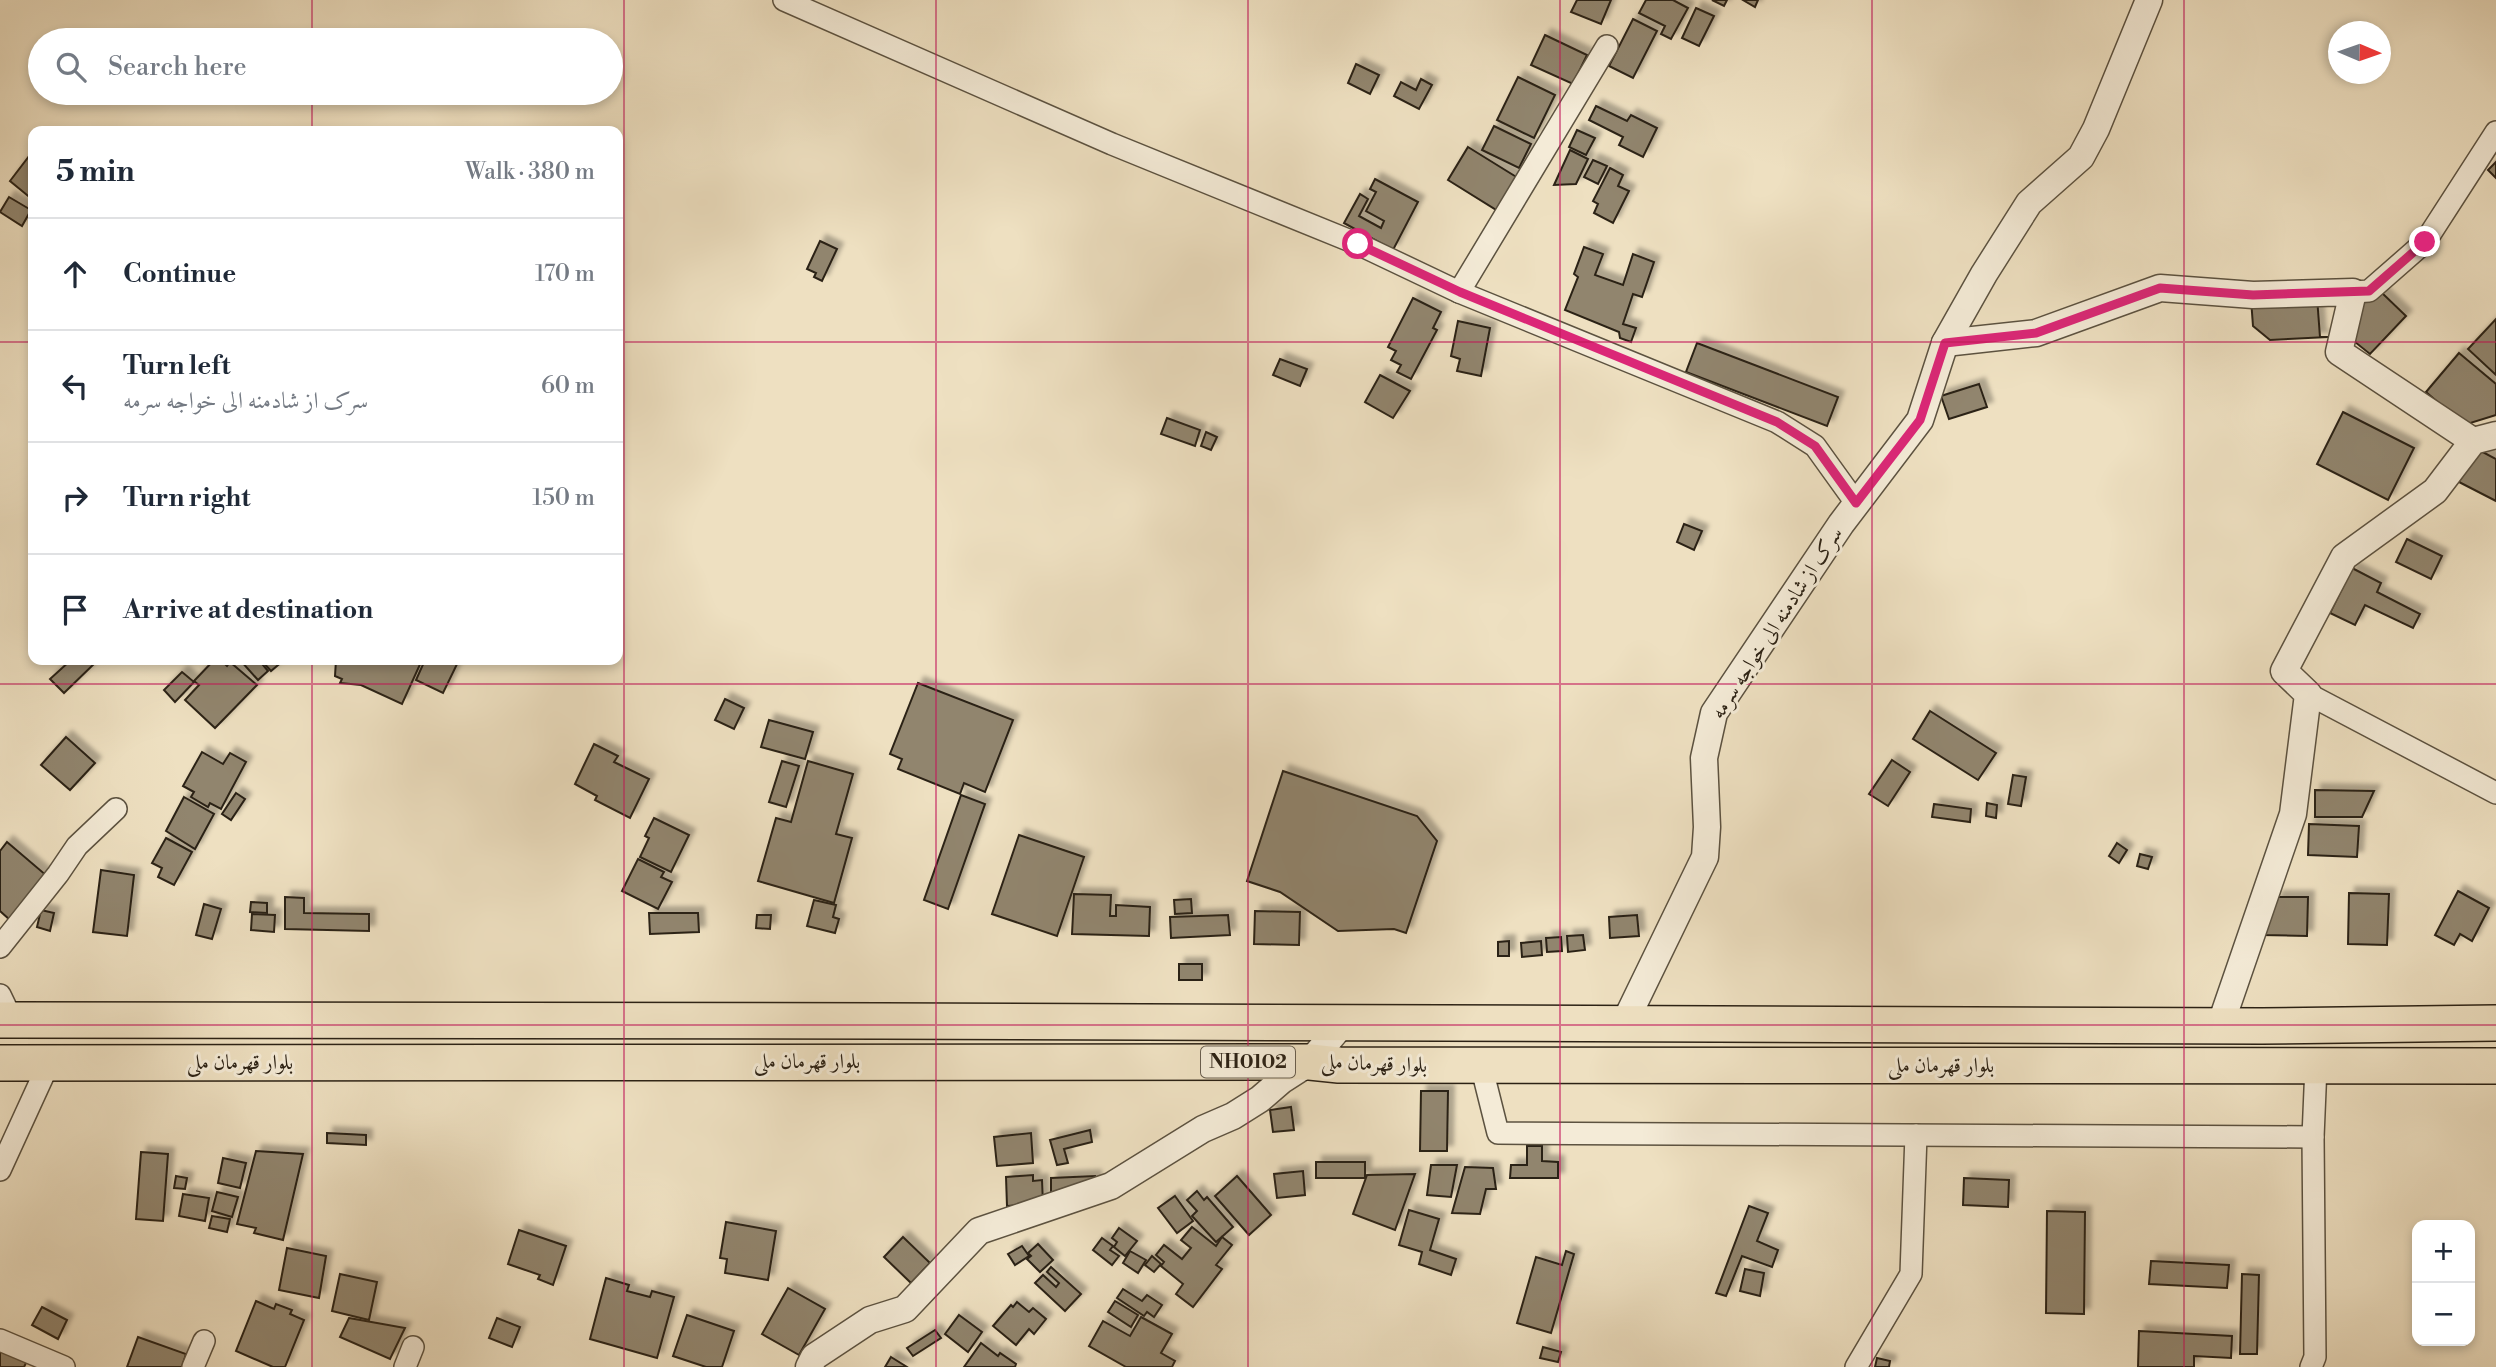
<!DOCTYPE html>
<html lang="en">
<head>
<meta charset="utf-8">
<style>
  body { margin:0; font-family:"Libre Bodoni",Amiri,serif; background:#f2f2f3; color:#1f2937 }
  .controls { position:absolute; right:21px; bottom:21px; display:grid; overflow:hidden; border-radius:14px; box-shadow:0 4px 10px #0003 }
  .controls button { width:63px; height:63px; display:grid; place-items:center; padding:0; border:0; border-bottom:2px solid #e0e1e3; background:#fff; color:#1f2937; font:35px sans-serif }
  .compass { position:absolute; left:2328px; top:21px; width:63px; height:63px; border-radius:50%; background:#fff; box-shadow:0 4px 10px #0003; rotate:92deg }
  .stop { position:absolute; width:21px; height:21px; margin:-16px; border:5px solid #db2777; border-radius:50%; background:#fff }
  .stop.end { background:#db2777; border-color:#fff; box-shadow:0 2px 7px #0008 }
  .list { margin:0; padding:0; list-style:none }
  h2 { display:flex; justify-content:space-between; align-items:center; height:91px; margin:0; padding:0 28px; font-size:30px }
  h2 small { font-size:23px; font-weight:400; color:#747a83 }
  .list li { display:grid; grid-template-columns:46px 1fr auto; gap:21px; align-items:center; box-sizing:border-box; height:112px; padding:0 28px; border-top:2px solid #e0e1e3 }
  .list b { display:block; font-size:26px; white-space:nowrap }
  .list p { margin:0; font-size:23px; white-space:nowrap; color:#747a83 }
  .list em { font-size:23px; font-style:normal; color:#747a83 }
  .icon { flex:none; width:38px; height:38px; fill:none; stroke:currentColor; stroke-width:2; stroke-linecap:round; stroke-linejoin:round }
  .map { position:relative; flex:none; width:2496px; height:1367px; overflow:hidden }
  .search { position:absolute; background:#fff; box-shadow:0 4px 10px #0003; left:28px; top:28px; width:595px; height:77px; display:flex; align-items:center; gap:18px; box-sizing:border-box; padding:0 24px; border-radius:38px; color:#747a83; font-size:26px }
  .panel { position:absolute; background:#fff; box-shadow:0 4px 10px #0003; left:28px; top:126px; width:595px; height:539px; border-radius:14px }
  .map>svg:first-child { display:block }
</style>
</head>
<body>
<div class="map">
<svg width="2496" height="1367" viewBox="0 0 2496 1367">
  <defs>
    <filter id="shadow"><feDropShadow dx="6" dy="-6" stdDeviation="2" flood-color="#0004"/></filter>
  </defs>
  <rect width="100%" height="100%" fill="#eee0c1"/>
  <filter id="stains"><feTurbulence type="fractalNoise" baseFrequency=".00286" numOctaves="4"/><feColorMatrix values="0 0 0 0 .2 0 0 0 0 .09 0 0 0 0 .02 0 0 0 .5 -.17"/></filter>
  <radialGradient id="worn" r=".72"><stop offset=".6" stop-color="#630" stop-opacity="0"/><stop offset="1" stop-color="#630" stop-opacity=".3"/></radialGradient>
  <g fill="#91856e" stroke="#2c2215" stroke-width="2" filter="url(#shadow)">
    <path d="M1577,0H1611L1601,24L1571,12Z"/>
    <path d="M1646,0H1673L1688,8L1671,39L1661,34L1665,26L1639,13Z"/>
    <path d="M1712,0H1727L1724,6Z"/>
    <path d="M1743,0H1758L1755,7Z"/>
    <path d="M1696,8L1714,16L1699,46L1682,38Z"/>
    <path d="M1633,19L1657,31L1633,78L1609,66Z"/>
    <path d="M1545,35L1587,55L1573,84L1531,65Z"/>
    <path d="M1356,64L1379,75L1370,94L1348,83Z"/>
    <path d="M1518,77L1555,95L1534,138L1497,120Z"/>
    <path d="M1421,79L1432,85L1419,109L1394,96L1401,82L1416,90Z"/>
    <path d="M536,93H556L552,103L535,96Z"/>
    <path d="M1596,106L1627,121L1631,115L1657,128L1643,157L1619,145L1623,137L1589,120Z"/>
    <path d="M1494,126L1531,144L1519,168L1482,150Z"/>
    <path d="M1577,130L1595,138L1586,155L1569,147Z"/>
    <path d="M1468,147L1518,178L1498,211L1448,180Z"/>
    <path d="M1570,150L1588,159L1576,184L1554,185Z"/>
    <path d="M33,151V200L10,181Z"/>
    <path d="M1593,160L1607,166L1598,184L1584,177Z"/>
    <path d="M2496,162V178L2488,170Z"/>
    <path d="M1610,168L1623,175L1618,186L1629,191L1613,223L1594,213L1598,204L1593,201Z"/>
    <path d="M1375,179L1418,202L1393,250L1344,223L1360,194L1368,199L1359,216L1381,228L1384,221L1366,211L1376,192L1370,189Z"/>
    <path d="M9,197L31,210L22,226L0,212Z"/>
    <path d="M820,241L837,249L822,281L814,277L816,273L807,269Z"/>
    <path d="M1584,247L1603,254L1595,275L1623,285L1633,254L1654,262L1642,297L1633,294L1623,324L1636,328L1631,342L1620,338L1619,332L1565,310L1578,277L1574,274Z"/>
    <path d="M2380,291L2406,316L2370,354L2350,338L2361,298Z"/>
    <path d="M2317,297L2320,337H2328L2270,340L2253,326L2251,299Z"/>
    <path d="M1413,298L1441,312L1433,328L1437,330L1411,379L1397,372L1401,365L1391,360L1396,351L1388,347Z"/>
    <path d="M2496,319V375L2468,349Z"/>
    <path d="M1458,321L1490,328L1481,376L1457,371L1460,359L1451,356Z"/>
    <path d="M1697,343L1838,397L1827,426L1686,372Z"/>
    <path d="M2459,353L2496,384V415L2464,425L2426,392Z"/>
    <path d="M1280,359L1307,369L1300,386L1273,375Z"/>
    <path d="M1380,375L1410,391L1393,418L1365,402Z"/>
    <path d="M1979,384L1987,407L1949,419L1941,396Z"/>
    <path d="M2343,412L2414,448L2388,500L2317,464Z"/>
    <path d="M1167,418L1200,430L1195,446L1161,434Z"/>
    <path d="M1206,432L1217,437L1211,450L1201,446Z"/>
    <path d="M2477,449L2496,459V501L2459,482Z"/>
    <path d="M1684,524L1702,531L1694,550L1677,542Z"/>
    <path d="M2407,539L2442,556L2431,579L2396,562Z"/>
    <path d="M2352,568L2381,583L2377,592L2420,614L2413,628L2365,605L2355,625L2330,613Z"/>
    <path d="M71,660H98L64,693L50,679Z"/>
    <path d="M214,660H221L227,666L230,662L257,685L215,728L185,700L199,685L194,681Z"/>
    <path d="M240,660H259L268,671L258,680Z"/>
    <path d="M261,660H284L271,671Z"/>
    <path d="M336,660H422L402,704L361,685L340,683L342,679L335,676Z"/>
    <path d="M425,660H459L443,693L416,680Z"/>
    <path d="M182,672L194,682L175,702L164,690Z"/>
    <path d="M918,683L1013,720L985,792L964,783L960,794L898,769L902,759L890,754Z"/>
    <path d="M725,699L744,708L734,729L715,720Z"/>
    <path d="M1930,711L1996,753L1978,780L1913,739Z"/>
    <path d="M769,720L813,732L805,759L761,747Z"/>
    <path d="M66,737L95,763L70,790L41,765Z"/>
    <path d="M594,744L618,756L614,762L649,779L630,818L595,800L597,796L575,784Z"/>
    <path d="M202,752L223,764L230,753L246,762L221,809L210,803L208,807L191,797L194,792L183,786Z"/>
    <path d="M1892,760L1910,772L1888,806L1869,794Z"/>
    <path d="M782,761L799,766L786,807L769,802Z"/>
    <path d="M808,761L853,774L836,834L852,838L834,903L758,881L776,818L791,822Z"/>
    <path d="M1283,771L1417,816L1437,841L1406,933L1394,929L1338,931L1280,892L1247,881Z"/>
    <path d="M2013,775L2026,777L2021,806L2008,804Z"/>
    <path d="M2315,790L2374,791L2362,817H2315Z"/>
    <path d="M236,793L245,799L231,820L222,814Z"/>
    <path d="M961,795L985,804L948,909L924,900Z"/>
    <path d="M184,797L214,814L195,849L166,831Z"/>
    <path d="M1987,803L1997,805L1996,818L1986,816Z"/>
    <path d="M1934,804L1971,809L1970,822L1932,817Z"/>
    <path d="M654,818L689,835L671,872L640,857L649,838L645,836Z"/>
    <path d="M2309,824L2359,826L2357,857L2308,855Z"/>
    <path d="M1019,835L1084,857L1057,936L992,914Z"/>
    <path d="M166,838L192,852L174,885L158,877L162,868L152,863Z"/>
    <path d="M7,842L47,876L10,920L0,911V851Z"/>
    <path d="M2117,843L2127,850L2119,863L2109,856Z"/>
    <path d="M2140,854L2152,857L2148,869L2137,866Z"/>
    <path d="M638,859L664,872L661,877L672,882L658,909L622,891Z"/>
    <path d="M101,870L134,875L127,936L93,932Z"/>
    <path d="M2458,891L2489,908L2472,941L2460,934L2454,945L2435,935Z"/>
    <path d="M2349,893L2389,894L2387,945L2348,944Z"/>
    <path d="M1074,894L1111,895L1110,916H1116V905L1150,907L1149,936L1072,934Z"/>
    <path d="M285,897L304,898V913L369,914V931L285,929Z"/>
    <path d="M2277,897H2308L2307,936L2262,935Z"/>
    <path d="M1191,899L1192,913L1175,914L1174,900Z"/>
    <path d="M814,900L836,905L833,917L839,919L835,933L807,926Z"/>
    <path d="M251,902L267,903V913L250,912Z"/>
    <path d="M204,904L221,909L212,939L196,935Z"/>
    <path d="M41,910L54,913L50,931L37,927Z"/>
    <path d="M1255,911L1300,912L1299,945L1254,944Z"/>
    <path d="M649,913H698L699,932L650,934Z"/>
    <path d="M252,914L275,915L274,932L251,930Z"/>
    <path d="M757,915H771L770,929L756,928Z"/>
    <path d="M1228,915L1230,935L1171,938L1170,917Z"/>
    <path d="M1637,915L1639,936L1610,938L1609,917Z"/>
    <path d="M1583,935L1585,950L1568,952L1567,936Z"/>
    <path d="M1561,937L1562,951L1547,952L1546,938Z"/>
    <path d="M1509,941V956H1498V942Z"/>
    <path d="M1541,941L1542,955L1522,957L1521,943Z"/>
    <rect x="1179" y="964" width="23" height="16"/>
    <path d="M1421,1091H1448L1447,1151H1420Z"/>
    <path d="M1291,1107L1294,1130L1273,1132L1270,1110Z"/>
    <path d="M1090,1130L1092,1142L1064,1149L1068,1163L1057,1165L1050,1140Z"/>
    <path d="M327,1133L366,1135V1145L327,1143Z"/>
    <path d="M1031,1133L1033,1163L997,1166L994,1137Z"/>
    <path d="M1527,1146H1542V1161L1558,1162V1178H1510L1511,1165H1527Z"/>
    <path d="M256,1151L303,1154L283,1240L254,1233L256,1228L237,1224Z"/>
    <path d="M141,1152L168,1154L163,1221L136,1219Z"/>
    <path d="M223,1158L246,1163L240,1188L218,1183Z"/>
    <rect x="1316" y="1162" width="49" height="16"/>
    <path d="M1431,1165H1457L1451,1197L1427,1195Z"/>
    <path d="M1465,1167L1493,1168L1496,1189H1486L1480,1214L1452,1213Z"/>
    <path d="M1303,1171L1305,1195L1277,1198L1274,1174Z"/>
    <path d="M1415,1174L1395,1230L1353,1214L1367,1175Z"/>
    <path d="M1033,1175V1181L1042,1180L1043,1204L1007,1206L1006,1177Z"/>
    <path d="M176,1176L187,1178L185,1189L174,1188Z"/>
    <path d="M1095,1176L1096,1188L1051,1200V1178Z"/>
    <path d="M1237,1176L1271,1215L1249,1235L1215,1196Z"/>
    <path d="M1964,1178L2009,1180L2008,1207L1963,1205Z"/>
    <path d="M1197,1191L1204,1200L1207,1197L1233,1227L1216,1242L1192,1216L1197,1211L1187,1200Z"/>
    <path d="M217,1192L238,1197L232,1217L212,1211Z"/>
    <path d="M183,1194L209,1198L205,1221L179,1216Z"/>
    <path d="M1175,1196L1193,1221L1177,1233L1158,1208Z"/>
    <path d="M1749,1206L1768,1213L1757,1241L1778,1250L1772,1267L1742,1256L1726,1296L1716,1293Z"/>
    <path d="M1409,1210L1439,1219L1430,1250L1456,1259L1451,1275L1419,1264L1422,1252L1399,1245Z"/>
    <path d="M2047,1211L2085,1212L2084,1314L2046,1313Z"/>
    <path d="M212,1216L230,1219L227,1232L209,1228Z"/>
    <path d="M726,1222L776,1231L768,1280L725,1273L727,1259L720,1258Z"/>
    <path d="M1192,1227L1216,1246L1222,1237L1232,1245L1216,1265L1222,1269L1193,1307L1176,1294L1183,1284L1161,1266L1164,1262L1156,1255L1164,1245L1182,1259L1191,1248L1181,1240Z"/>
    <path d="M1119,1228L1137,1241L1125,1256L1114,1247L1117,1242L1112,1238Z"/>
    <path d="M519,1230L566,1246L553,1285L538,1279L540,1275L508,1264Z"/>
    <path d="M903,1237L930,1263L911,1283L884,1257Z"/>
    <path d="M1102,1238L1113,1246L1110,1250L1119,1256L1112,1265L1093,1250Z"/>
    <path d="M1038,1244L1053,1260L1040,1272L1027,1259L1031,1256L1028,1253Z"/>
    <path d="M1022,1246L1029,1256L1015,1265L1008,1254Z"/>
    <path d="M287,1248L326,1256L319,1298L279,1290Z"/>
    <path d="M1130,1251L1146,1260L1138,1273L1123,1263Z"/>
    <path d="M1566,1251L1574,1254L1551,1333L1517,1323L1536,1257L1562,1265Z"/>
    <path d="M1152,1256L1161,1264L1154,1272L1145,1265Z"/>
    <path d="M2151,1261L2229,1265L2227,1288L2149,1284Z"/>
    <path d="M1051,1267L1081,1294L1065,1311L1035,1283L1043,1275L1056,1287L1059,1283L1047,1272Z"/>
    <path d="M1745,1269L1764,1273L1760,1296L1740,1291Z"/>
    <path d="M340,1274L377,1282L369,1320L332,1311Z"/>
    <path d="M2242,1274L2259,1275L2257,1354H2240Z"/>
    <path d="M606,1278L629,1285L627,1291L650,1297L652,1291L674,1297L657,1358L590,1339Z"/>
    <path d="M788,1288L825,1309L799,1355L762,1334Z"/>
    <path d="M1123,1289L1142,1301L1147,1295L1162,1305L1154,1317L1147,1312L1144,1316L1117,1298Z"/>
    <path d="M256,1301L274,1309L276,1304L292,1310L290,1314L304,1320L285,1367H273L236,1351Z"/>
    <path d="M1115,1301L1138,1315L1131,1327L1108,1312Z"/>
    <path d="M1017,1302L1029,1312L1033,1308L1046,1319L1034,1334L1029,1329L1016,1345L993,1326L1011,1305L1013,1307Z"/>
    <path d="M42,1307L67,1320L58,1339L32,1325Z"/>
    <path d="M687,1315L734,1331L722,1367H706L673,1356Z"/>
    <path d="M959,1315L982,1332L968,1352L945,1334Z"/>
    <path d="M1141,1317L1172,1334L1161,1353L1175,1361L1172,1367H1126L1089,1346L1103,1321L1130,1336Z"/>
    <path d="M349,1318L405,1328L390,1359L340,1337Z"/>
    <path d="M497,1318L520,1327L512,1347L489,1338Z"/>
    <path d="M935,1330L941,1338L913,1356L907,1348Z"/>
    <path d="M2139,1331L2232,1336L2231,1358L2194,1356V1367H2138Z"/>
    <path d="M138,1337L186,1354L182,1367H127Z"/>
    <path d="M981,1343L998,1356L1000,1353L1016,1364L1015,1367H964Z"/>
    <path d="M0,1347L27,1361L24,1367H0Z"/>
    <path d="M1543,1347L1561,1352L1558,1362L1540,1358Z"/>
    <path d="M891,1357L907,1367H885Z"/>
    <path d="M1877,1358L1890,1361L1889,1367H1875Z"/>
  </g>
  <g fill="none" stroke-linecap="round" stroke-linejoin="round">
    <defs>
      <g id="minor">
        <path d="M784,0L1112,144L1358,244L1459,292L1777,422L1815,446L1856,503"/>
        <path d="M1459,292L1607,46"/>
        <path d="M2353,292L2369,291L2425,242L2496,132"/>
        <path d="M2308,694L2496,793"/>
        <path d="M0,947L58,874L77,846L116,809"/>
        <path d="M0,995L12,1020"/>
        <path d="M1481,1065L1498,1133L2313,1137L2316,1066"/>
        <path d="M0,1170L49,1063"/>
        <path d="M0,1340L64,1367"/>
        <path d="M193,1367L204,1341"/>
        <path d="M405,1367L413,1347"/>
        <path d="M1856,1367L1911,1274L1916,1135"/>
        <path d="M2311,1367L2315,1357L2313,1137"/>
      </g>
      <g id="tertiary">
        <path d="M1945,343L2036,333L2160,288L2253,295L2353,292L2339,352L2473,441"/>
        <path d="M1624,1024L1705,857L1707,827L1704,758L1714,713L1841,524L1920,420L1945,343L1984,274L2029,203L2081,157L2096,129L2149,0"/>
        <path d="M2220,1026L2293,814L2308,694L2284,671L2344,557L2435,491L2473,441L2496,435"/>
        <path d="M809,1367L814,1357L870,1320L905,1309L979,1231L1111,1186L1203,1129L1233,1116L1260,1099L1282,1080L1310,1062L1343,1023"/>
      </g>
      <g id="trunk">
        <path d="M0,1020L881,1021L2262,1026L2496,1023"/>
        <path d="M0,1063L1310,1062L1339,1065L2496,1066"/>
      </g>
    </defs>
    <use href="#minor" stroke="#5c5240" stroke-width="24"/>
    <use href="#tertiary" stroke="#5c5240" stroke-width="29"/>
    <use href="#trunk" stroke="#2c2215" stroke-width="38"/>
    <use href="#minor" stroke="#f4ebd7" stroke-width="21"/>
    <use href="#tertiary" stroke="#f4ebd7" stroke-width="26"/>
    <use href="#trunk" stroke="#eee0c1" stroke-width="35"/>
  </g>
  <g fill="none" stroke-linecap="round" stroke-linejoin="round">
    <path stroke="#db2777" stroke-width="9" d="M1358,244L1460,292L1777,422L1815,446L1856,503L1920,420L1945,343L2036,333L2160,288L2253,295L2369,291L2425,242"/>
  </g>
  <path fill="none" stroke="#c2185b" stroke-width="2" stroke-opacity="0.55" d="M312,0V40M624,0V1367M936,0V1367M1248,0V1367M1560,0V1367M1872,0V1367M2184,0V1367M312,93V131M0,342H33M618,342H2496M312,660V1367M0,684H2496M0,1025H2496"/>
  <g text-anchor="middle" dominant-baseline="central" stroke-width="6" stroke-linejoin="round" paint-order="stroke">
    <rect fill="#f4ebd7" stroke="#685e4f" stroke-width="2" x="1201" y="1046.5" width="94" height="31" rx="5"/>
    <g font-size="19" font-weight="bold" fill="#2c2215">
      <text x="1248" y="1062">NH0102</text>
    </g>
    <g font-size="21" fill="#2c2215" stroke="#f4ebd7">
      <text transform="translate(1777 623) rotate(-57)">سرک از شادمنه الی خواجه سرمه</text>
      <text x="807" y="1062">بلوار قهرمان ملی</text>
      <text x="240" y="1063">بلوار قهرمان ملی</text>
      <text transform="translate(1374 1064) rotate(2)">بلوار قهرمان ملی</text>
      <text x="1941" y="1066">بلوار قهرمان ملی</text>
    </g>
  </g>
  <rect width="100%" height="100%" filter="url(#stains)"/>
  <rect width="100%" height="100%" fill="url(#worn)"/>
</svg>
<div class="controls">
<button>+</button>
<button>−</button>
</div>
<svg class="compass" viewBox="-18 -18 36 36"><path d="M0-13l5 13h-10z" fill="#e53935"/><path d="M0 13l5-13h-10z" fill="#747a83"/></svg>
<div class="stop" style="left:1358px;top:244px"></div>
<div class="stop end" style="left:2425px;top:242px"></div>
<div class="search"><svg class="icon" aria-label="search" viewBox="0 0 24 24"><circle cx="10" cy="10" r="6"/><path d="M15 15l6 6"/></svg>Search here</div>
<section class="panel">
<h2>5 min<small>Walk · 380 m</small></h2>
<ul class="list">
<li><svg class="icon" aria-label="ahead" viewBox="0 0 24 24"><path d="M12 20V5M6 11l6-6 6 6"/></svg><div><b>Continue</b></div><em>170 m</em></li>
<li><svg class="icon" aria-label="left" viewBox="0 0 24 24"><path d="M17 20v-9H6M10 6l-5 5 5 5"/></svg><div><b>Turn left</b><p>سرک از شادمنه الی خواجه سرمه</p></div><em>60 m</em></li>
<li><svg class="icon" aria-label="right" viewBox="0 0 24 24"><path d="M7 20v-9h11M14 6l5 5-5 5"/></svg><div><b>Turn right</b></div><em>150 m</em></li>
<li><svg class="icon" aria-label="arrive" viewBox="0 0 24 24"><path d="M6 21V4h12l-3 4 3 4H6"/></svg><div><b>Arrive at destination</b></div></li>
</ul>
</section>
</div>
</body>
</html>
